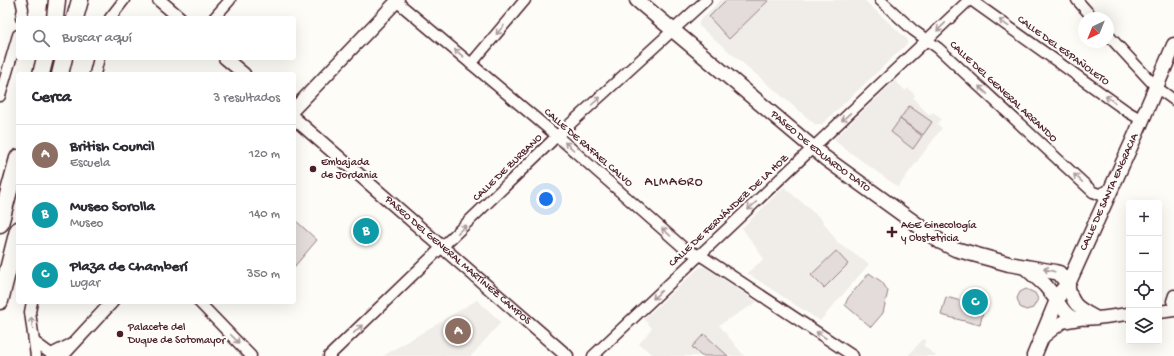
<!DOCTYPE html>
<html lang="es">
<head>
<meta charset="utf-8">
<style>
  body { margin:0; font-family:"Gochi Hand",sans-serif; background:#f7f7f7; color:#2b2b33 }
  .controls { position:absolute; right:12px; bottom:12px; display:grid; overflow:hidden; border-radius:4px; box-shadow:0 4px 16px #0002 }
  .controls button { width:36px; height:36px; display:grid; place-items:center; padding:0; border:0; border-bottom:1px solid #e1e1e2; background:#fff; color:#2b2b33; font:20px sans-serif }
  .compass { position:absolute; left:1078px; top:12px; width:36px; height:36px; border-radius:50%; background:#fff; box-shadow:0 4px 16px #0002; rotate:223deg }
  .you { position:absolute; left:546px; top:199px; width:14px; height:14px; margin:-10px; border:3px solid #fff; border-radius:50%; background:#1a73e8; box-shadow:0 0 0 6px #1a73e833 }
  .badge { display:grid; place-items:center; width:26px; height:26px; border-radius:50%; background:#db2777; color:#fff; font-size:13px; font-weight:700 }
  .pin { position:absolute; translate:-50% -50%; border:2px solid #fff; box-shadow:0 1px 4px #0006 }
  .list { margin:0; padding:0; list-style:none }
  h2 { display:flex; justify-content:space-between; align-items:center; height:52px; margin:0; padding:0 16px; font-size:17px }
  h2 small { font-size:13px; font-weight:400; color:#7c7c81 }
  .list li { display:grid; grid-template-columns:26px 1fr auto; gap:12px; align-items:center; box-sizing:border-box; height:60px; padding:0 16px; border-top:1px solid #e1e1e2 }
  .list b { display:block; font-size:15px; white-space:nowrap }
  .list p { margin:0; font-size:13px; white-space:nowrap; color:#7c7c81 }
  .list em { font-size:13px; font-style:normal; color:#7c7c81 }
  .icon { flex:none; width:22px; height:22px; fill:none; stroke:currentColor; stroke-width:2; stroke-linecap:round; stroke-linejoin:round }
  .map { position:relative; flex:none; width:1174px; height:356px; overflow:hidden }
  .search { position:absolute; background:#fff; box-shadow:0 4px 16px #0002; left:16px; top:16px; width:280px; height:44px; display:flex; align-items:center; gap:10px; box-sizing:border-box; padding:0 14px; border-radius:4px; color:#7c7c81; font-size:15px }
  .panel { position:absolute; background:#fff; box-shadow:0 4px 16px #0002; left:16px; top:72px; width:280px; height:232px; border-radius:4px }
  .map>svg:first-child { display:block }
</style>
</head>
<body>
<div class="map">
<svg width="1174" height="356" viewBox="0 0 1174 356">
  <rect width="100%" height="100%" fill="#fdfcf7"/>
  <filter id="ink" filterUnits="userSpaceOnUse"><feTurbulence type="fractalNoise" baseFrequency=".025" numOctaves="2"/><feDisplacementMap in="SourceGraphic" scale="8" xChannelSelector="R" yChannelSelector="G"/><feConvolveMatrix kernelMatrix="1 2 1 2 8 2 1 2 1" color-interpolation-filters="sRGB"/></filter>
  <g filter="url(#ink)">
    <g fill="#f0ece8">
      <path d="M721,0H864L907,39V44L821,125H816L699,26V21Z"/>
      <path d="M895,81L906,91L908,88L915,95L913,98L929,115L933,112L941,119L937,124L942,128L898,187L836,142L835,138Z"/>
      <path d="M784,187L821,219L839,244L869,264L820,321L747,273L764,259L742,228Z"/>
      <path d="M700,267H705L757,302L719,325L744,356H655L639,344L652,328L644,319Z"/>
      <path d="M477,300L501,322L471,356H383Z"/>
      <path d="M923,339L926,341L923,345L936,356H908Z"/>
    </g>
    <g fill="#e3dcda" stroke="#967e82">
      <path d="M726,0H769L729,39L709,17Z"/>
      <path d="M909,106L932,122L923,135L900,119Z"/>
      <path d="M900,119L922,136L913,149L891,132Z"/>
      <path d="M294,219L317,240L294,267Z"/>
      <path d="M836,251L848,264L824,288L811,275Z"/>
      <path d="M869,273L882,282L888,291L883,313L871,327L845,305L848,298Z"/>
      <path d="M1026,289L1035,293L1038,299L1033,308L1026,310L1020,307L1017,298L1020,292Z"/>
      <path d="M946,297L984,307L980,325L941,315Z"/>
      <path d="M704,334L728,356H701L692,347Z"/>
    </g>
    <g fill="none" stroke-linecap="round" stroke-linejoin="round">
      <defs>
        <g id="minor">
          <path d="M21,0L23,9L21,18"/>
          <path d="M395,0L557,136L685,249L703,257L853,356"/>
          <path d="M880,0L913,30L938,48L1093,192L1099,194L1111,189"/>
          <path d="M971,0L1128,112L1142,120"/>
          <path d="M1077,0L1093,18"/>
          <path d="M110,18L124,0"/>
          <path d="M214,18L230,0"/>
          <path d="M1108,35L1156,87L1174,100"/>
          <path d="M471,64L525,0"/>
          <path d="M95,74L99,58"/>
          <path d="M0,96L18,35"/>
          <path d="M1174,295L1172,301L1174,304"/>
          <path d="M32,302L30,312L36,356"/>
          <path d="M199,302L251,356"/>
          <path d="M36,343L51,354L69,345"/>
          <path d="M329,356L557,136L706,0"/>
          <path d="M593,356L969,0"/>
        </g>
        <g id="tertiary">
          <path d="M159,0L180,18"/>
          <path d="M225,58L244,74"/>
          <path d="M294,109L398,0"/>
          <path id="s1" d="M294,118L567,356"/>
          <path d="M1068,284C1072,305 1077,307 1095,317"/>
          <path d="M1057,300C1061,306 1065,314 1072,317C1084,322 1115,315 1129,314"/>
          <path d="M1159,312L1174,310"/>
          <path d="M1042,338L1062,322L1079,319"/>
          <path d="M62,356L112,302"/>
        </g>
        <g id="secondary">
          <path id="s2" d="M637,0L825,158L941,242L955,249L1009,264L1055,272L1059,273L1068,284"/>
          <path d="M1025,267L1045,285L1057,300"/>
          <path id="s3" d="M1034,356L1060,293L1068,284L1136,134L1174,45"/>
        </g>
        <g id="trunk">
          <path d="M55,18L57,0"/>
          <path d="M75,18L80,0"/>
          <path d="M41,74L45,58"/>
          <path d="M60,74L64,58"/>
          <path d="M0,224L18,158"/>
          <path d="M0,301L18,230"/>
        </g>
      </defs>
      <use href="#minor" stroke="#4a1f2b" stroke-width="13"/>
      <use href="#tertiary" stroke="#4a1f2b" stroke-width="15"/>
      <use href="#secondary" stroke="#4a1f2b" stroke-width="17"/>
      <use href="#trunk" stroke="#4a1f2b" stroke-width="19"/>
      <use href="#minor" stroke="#fdfcf7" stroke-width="10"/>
      <use href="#tertiary" stroke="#fdfcf7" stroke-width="12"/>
      <use href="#secondary" stroke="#fdfcf7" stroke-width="14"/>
      <use href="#trunk" stroke="#fdfcf7" stroke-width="16"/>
    </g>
    <defs><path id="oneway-shaft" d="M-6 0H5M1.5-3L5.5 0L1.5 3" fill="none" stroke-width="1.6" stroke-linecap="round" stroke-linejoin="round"/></defs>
    <g stroke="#ac999b">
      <use href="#oneway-shaft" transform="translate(1004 23) rotate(-144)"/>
      <use href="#oneway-shaft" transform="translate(941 27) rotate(136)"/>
      <use href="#oneway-shaft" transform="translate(500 30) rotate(130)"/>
      <use href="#oneway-shaft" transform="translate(459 53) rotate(-140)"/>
      <use href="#oneway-shaft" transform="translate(983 90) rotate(-137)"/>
      <use href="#oneway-shaft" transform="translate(1110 99) rotate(-144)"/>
      <use href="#oneway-shaft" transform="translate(596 101) rotate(-42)"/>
      <use href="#oneway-shaft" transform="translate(846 117) rotate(137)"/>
      <use href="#oneway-shaft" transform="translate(569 146) rotate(-139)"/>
      <use href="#oneway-shaft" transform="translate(1078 178) rotate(-137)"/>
      <use href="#oneway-shaft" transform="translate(752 206) rotate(136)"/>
      <use href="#oneway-shaft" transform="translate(462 229) rotate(-44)"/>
      <use href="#oneway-shaft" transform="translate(666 232) rotate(-139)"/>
      <use href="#oneway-shaft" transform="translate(1049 270) rotate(-164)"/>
      <use href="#oneway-shaft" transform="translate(657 295) rotate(137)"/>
      <use href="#oneway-shaft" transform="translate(32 323) rotate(-97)"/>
      <use href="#oneway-shaft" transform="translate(358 329) rotate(-44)"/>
      <use href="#oneway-shaft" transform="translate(821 335) rotate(-147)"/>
      <use href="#oneway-shaft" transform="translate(235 339) rotate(46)"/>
    </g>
  </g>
  <g fill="#4a1f2b" stroke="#fdfcf7" stroke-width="1.5">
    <circle cx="313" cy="169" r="4"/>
    <path d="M890 226h4v4h4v4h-4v4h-4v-4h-4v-4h4z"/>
    <circle cx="120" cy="334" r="4"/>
  </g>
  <g text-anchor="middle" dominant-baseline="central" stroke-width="4" stroke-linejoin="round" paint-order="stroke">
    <g font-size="11" fill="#4a1f2b" stroke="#fdfcf7">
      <text transform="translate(1063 51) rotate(36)">CALLE DEL ESPAÑOLETO</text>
      <text transform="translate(1003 92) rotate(43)">CALLE DEL GENERAL ARRANDO</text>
      <text transform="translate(588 148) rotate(41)">CALLE DE RAFAEL CALVO</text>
      <text stroke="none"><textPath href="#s2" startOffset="238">PASEO DE EDUARDO DATO</textPath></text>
      <text transform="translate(508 168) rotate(-44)">CALLE DE ZURBANO</text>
      <text stroke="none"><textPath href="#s3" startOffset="181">CALLE DE SANTA ENGRACIA</textPath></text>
      <text transform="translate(729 211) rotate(-43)">CALLE DE FERNÁNDEZ DE LA HOZ</text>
      <text stroke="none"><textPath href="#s1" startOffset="217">PASEO DEL GENERAL MARTÍNEZ CAMPOS</textPath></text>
    </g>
    <g font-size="11" fill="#4a1f2b" stroke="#fdfcf7" text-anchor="start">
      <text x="321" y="163">Embajada<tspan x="321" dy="13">de Jordania</tspan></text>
      <text x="901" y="226">AGE Ginecología<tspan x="901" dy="13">y Obstetricia</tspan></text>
      <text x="128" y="328">Palacete del<tspan x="128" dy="13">Duque de Sotomayor</tspan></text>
    </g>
    <g font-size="13" letter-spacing="1" fill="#4a1f2b" stroke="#fdfcf7">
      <text x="674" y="182">ALMAGRO</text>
    </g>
  </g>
</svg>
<div class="controls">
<button>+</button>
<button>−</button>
<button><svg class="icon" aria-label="locate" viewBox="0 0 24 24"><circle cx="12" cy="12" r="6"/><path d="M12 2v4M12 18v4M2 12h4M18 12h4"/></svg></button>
<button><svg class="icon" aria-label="layers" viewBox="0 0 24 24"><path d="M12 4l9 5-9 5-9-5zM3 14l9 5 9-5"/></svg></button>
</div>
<svg class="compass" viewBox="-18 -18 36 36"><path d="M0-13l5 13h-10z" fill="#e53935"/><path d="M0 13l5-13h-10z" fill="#7c7c81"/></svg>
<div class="you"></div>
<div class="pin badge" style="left:458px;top:331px;background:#8d6e63">A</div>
<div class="pin badge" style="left:366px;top:231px;background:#0f9aa8">B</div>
<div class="pin badge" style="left:975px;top:302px;background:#0f9aa8">C</div>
<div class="search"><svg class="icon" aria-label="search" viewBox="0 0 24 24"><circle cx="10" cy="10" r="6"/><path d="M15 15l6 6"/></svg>Buscar aquí</div>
<section class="panel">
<h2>Cerca<small>3 resultados</small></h2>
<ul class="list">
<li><span class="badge" style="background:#8d6e63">A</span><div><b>British Council</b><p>Escuela</p></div><em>120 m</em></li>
<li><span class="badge" style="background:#0f9aa8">B</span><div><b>Museo Sorolla</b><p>Museo</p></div><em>140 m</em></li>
<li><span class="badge" style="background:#0f9aa8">C</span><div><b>Plaza de Chamberí</b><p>Lugar</p></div><em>350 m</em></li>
</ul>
</section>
</div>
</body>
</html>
